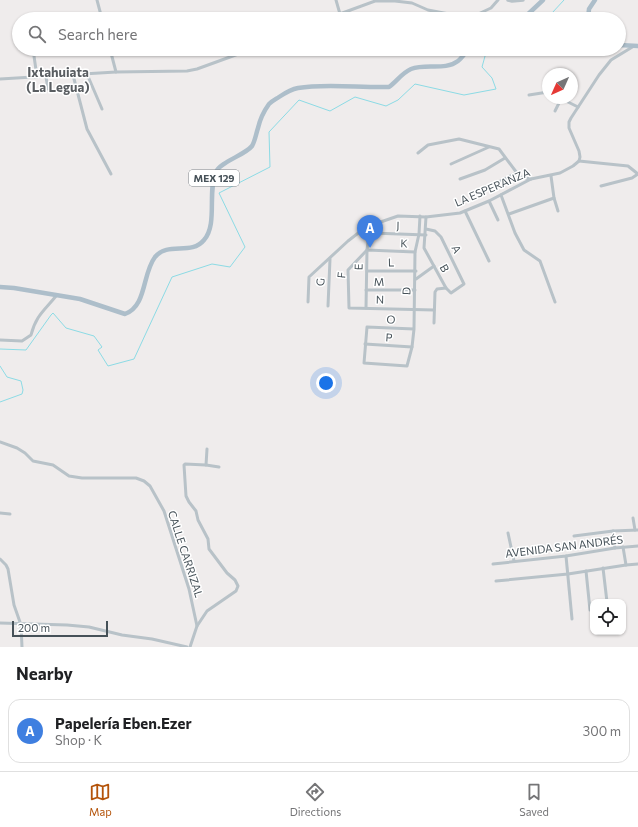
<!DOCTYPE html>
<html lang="en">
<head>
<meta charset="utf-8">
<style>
  body { margin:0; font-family:Commissioner,sans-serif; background:#f2f2f2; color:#202124 }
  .controls { position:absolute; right:12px; bottom:12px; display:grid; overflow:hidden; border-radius:8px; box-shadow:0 1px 3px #0004 }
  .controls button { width:36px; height:36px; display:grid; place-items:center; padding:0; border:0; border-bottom:1px solid #e0e0e0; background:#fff; color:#202124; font:20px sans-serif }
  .compass { position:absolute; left:542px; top:68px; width:36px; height:36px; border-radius:50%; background:#fff; box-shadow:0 1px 3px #0004; rotate:225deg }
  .scale { position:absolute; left:12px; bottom:10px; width:96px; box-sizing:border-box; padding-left:4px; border:2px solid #465158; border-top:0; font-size:11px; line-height:14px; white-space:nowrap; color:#465158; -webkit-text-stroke:3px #fff; paint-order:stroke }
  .you { position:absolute; left:326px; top:383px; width:14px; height:14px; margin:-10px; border:3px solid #fff; border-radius:50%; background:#1a73e8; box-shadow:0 0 0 6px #1a73e833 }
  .badge { display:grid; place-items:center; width:26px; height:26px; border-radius:50%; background:#b45309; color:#fff; font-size:13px; font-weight:700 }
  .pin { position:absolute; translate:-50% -33px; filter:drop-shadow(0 1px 2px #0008) }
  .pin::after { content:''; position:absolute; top:21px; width:14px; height:12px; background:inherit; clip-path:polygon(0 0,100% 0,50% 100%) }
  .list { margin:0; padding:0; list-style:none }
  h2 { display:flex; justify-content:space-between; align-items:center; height:52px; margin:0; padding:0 16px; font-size:17px }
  h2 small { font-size:13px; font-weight:400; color:#757577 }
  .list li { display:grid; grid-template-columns:26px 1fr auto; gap:12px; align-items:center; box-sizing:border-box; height:64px; margin:0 8px 8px; padding:0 8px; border:1px solid #e0e0e0; border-radius:12px }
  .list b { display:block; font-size:15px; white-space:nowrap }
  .list p { margin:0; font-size:13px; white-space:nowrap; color:#757577 }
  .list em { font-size:13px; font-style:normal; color:#757577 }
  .icon { flex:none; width:22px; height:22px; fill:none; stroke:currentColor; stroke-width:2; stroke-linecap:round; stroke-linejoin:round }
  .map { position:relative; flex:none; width:638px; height:647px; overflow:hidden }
  .search { position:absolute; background:#fff; box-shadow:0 1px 3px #0004; left:12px; right:12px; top:12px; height:44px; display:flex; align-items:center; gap:10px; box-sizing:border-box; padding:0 14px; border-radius:22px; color:#757577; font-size:15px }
  .sheet { height:124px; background:#fff }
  nav { display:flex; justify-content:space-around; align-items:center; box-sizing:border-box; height:56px; border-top:1px solid #e0e0e0; background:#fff; font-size:11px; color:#757577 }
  nav a { display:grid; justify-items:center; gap:2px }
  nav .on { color:#b45309 }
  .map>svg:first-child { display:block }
</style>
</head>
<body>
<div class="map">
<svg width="638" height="647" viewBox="0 0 638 647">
  <rect width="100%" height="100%" fill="#efecec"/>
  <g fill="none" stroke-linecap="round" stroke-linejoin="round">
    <g stroke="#8cdbe5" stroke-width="1">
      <path d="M552,19V13L564,0"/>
      <path d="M524,49L530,52L538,51L539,49"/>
      <path d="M0,349L26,350L51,315L53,313L66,328L94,336L102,347L98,350L108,366L134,359L172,277L212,264L230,267L245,247L219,193L270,167L269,132L299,100L330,111L355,97L386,106L398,100L415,84L464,95L496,89L492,78L482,67L487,49"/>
      <path d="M0,366L7,377L21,381L23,390L22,394L0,402"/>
    </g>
    <g stroke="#b8c2c8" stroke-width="3">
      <path d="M97,0L102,19"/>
      <path d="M336,0L340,14"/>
      <path d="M326,19L375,1H395L412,3L428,10L449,14L476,15L491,8L498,0"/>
      <path d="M33,49L37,77"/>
      <path d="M110,49L116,72"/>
      <path d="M319,49L321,52"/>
      <path d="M87,74L102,109"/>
      <path d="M73,75L87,129L111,174"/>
      <path d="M46,77L48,89"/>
      <path d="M0,79L116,72L187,71L197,69L252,49"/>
      <path d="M529,95L548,92"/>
      <path d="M560,98L578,107"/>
      <path d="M555,111L561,99"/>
      <path d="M418,153L428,145L459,139L499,149L520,177L531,179"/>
      <path d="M579,161L628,166L638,174"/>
      <path d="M451,164L489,147"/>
      <path d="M551,176L554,198L558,211"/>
      <path d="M460,179L485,170L505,158"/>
      <path d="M601,186L632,178L638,174"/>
      <path d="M501,195L515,233L524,250L540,261L555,302"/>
      <path d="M471,196L516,173"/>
      <path d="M489,201L498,220"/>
      <path d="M465,211L489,261"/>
      <path d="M509,214L554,198"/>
      <path d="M366,227L369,234L367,250L366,308"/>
      <path d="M426,229L435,231L441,237L464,284L451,293L446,288L424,248L426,217"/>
      <path d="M369,234L372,233L426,235"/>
      <path d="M415,252L367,250L348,270L349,308L434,310"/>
      <path d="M367,271H416"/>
      <path d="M416,279L434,266"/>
      <path d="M366,290H415"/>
      <path d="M308,302L309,277L348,241L366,227L398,216L426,217L460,213L489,201L531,179L560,173L573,166L579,161L580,157L579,151L569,128V122L571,118L599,75L611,60L634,46"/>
      <path d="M328,306L330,259"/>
      <path d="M434,323L435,292L437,289L446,288"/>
      <path d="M414,329L367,327L364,363L407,366L412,347L414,329L415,252L419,234L420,216"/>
      <path d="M0,340L22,341L31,335C36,315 45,310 56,296"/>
      <path d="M365,344L412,347"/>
      <path d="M0,442L17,448L25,453L33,461L53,465L69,476L82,478H136L144,481L150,486L164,511L189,589L197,626L190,647"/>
      <path d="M206,465L207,449"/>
      <path d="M0,513L10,514"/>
      <path d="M633,518L635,530"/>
      <path d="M613,531L615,548"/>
      <path d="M508,533L514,561"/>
      <path d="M574,536L613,531L638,530"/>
      <path d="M623,547L626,565"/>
      <path d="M566,556L572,619"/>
      <path d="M0,559L6,565L8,569L14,605L21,625L22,647"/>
      <path d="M493,564L566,556L615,548L638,546"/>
      <path d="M603,568L607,602"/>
      <path d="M586,571L590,610"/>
      <path d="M496,581L568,574L626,565L638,564"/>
      <path d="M0,623L67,625L89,627L122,635L152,639L187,647"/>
      <path d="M197,626L207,611L236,591L238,586L235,580L227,573L209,549L208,539L198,520L196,511L189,502L186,496L184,465L185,464L206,465L219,467"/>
    </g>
    <path stroke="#b8c2c8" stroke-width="3.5" d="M508,0L512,1L523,0"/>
    <g stroke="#adbeca" stroke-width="4.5">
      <path d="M521,19L525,17L543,0"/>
      <path d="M588,19L589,9L595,0"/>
      <path d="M619,45L638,46"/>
      <path d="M0,287L14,288L80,299L125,314C147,306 142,274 155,257C168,241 191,256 204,240C218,224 207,192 216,172C220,162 245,155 252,146C255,141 256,134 258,128C260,119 264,111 269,104C272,101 276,99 279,97C285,93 292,89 298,88C325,83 361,88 389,87C397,81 402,73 411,69C426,63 445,71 458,61C462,58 465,53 469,49"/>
    </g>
  </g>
  <g text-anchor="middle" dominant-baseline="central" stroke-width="3" stroke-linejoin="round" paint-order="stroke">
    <rect fill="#fff" stroke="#7e858a" stroke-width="1" x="189" y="170" width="50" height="16" rx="3"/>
    <g font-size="10" font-weight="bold" fill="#465158">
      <text x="214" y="178">MEX 129</text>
    </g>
    <g font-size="11" fill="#465158" stroke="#fff">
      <text transform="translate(492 187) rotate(-23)">LA ESPERANZA</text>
      <text transform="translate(398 225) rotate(1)">J</text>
      <text transform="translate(404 243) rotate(2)">K</text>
      <text transform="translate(457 249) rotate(64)">A</text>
      <text transform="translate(391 262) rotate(-1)">L</text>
      <text transform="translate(358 267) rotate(-89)">E</text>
      <text transform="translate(445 268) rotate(61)">B</text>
      <text transform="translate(341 275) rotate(-83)">F</text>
      <text x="379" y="281">M</text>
      <text transform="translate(320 282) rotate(-88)">G</text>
      <text transform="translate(406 291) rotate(-87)">D</text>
      <text transform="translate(380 299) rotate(1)">N</text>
      <text transform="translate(391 319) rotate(3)">O</text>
      <text transform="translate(389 337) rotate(4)">P</text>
      <text transform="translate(564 546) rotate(-7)">AVENIDA SAN ANDRÉS</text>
      <text transform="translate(186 554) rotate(72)">CALLE CARRIZAL</text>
    </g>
    <g font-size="13" font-weight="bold" fill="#595d61" stroke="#fff">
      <text x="58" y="72">Ixtahuiata<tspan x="58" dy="15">(La Legua)</tspan></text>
    </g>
  </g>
</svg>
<div class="controls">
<button><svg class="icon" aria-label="locate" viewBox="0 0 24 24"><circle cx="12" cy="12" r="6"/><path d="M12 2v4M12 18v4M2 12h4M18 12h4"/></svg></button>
</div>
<svg class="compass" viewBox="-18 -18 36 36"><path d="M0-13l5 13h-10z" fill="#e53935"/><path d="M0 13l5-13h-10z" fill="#757577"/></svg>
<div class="scale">200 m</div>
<div class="you"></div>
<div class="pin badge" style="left:370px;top:248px;background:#3f7fe0">A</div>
<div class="search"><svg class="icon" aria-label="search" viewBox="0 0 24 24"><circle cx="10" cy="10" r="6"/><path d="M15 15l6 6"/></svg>Search here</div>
</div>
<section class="sheet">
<h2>Nearby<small></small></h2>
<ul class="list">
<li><span class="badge" style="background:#3f7fe0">A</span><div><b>Papelería Eben.Ezer</b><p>Shop · K</p></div><em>300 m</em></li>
</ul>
</section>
<nav>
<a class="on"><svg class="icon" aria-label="map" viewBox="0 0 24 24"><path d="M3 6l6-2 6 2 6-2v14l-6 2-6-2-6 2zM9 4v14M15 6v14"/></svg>Map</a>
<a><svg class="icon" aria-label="directions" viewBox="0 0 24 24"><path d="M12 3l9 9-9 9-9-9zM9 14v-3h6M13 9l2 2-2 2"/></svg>Directions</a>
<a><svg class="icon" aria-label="saved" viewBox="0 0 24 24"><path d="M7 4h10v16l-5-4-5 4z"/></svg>Saved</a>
</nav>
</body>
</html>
